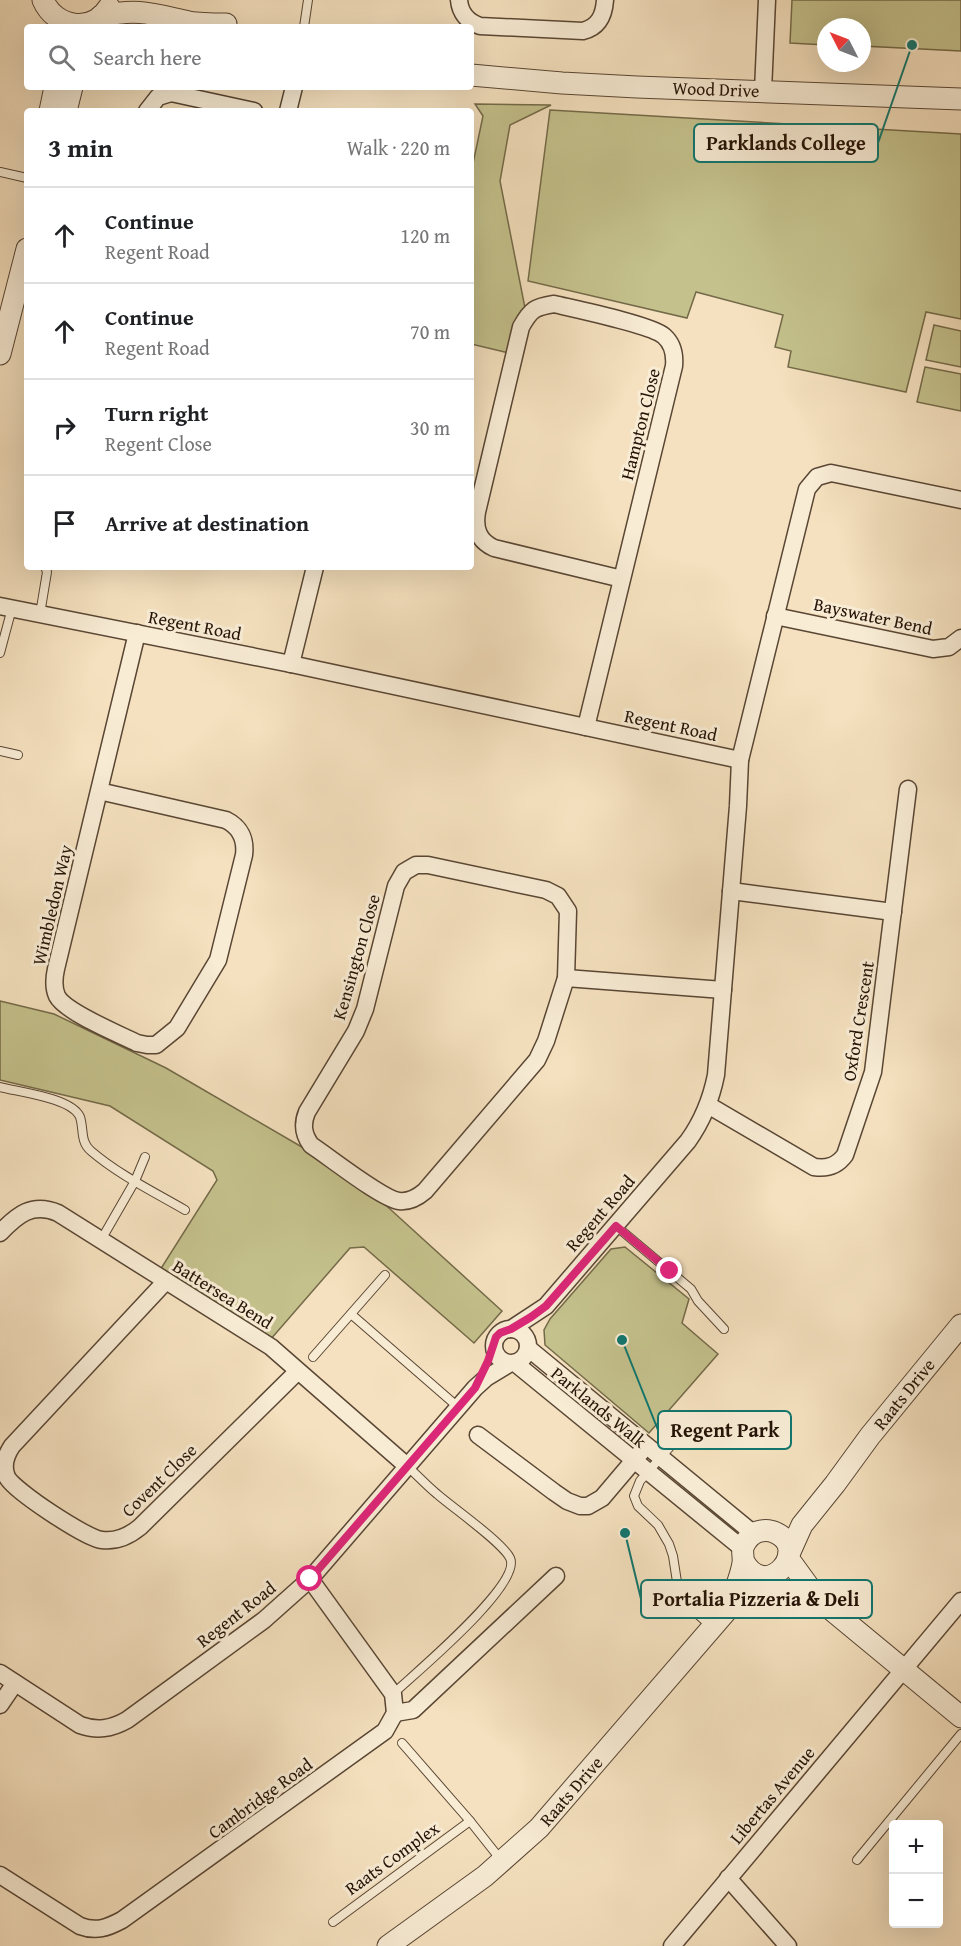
<!DOCTYPE html>
<html lang="en">
<head>
<meta charset="utf-8">
<style>
  body { margin:0; font-family:"Gentium Book Plus",serif; background:#f2f2f2; color:#202124 }
  .controls { position:absolute; right:18px; bottom:18px; display:grid; overflow:hidden; border-radius:6px; box-shadow:0 6px 24px #0002 }
  .controls button { width:54px; height:54px; display:grid; place-items:center; padding:0; border:0; border-bottom:2px solid #e0e0e0; background:#fff; color:#202124; font:30px sans-serif }
  .compass { position:absolute; left:817px; top:18px; width:54px; height:54px; border-radius:50%; background:#fff; box-shadow:0 6px 24px #0002; rotate:312deg }
  .stop { position:absolute; width:18px; height:18px; margin:-14px; border:4px solid #db2777; border-radius:50%; background:#fff }
  .stop.end { background:#db2777; border-color:#fff; box-shadow:0 2px 6px #0008 }
  .list { margin:0; padding:0; list-style:none }
  h2 { display:flex; justify-content:space-between; align-items:center; height:78px; margin:0; padding:0 24px; font-size:26px }
  h2 small { font-size:20px; font-weight:400; color:#757577 }
  .list li { display:grid; grid-template-columns:39px 1fr auto; gap:18px; align-items:center; box-sizing:border-box; height:96px; padding:0 24px; border-top:2px solid #e0e0e0 }
  .list b { display:block; font-size:22px; white-space:nowrap }
  .list p { margin:0; font-size:20px; white-space:nowrap; color:#757577 }
  .list em { font-size:20px; font-style:normal; color:#757577 }
  .icon { flex:none; width:33px; height:33px; fill:none; stroke:currentColor; stroke-width:2; stroke-linecap:round; stroke-linejoin:round }
  .map { position:relative; flex:none; width:961px; height:1946px; overflow:hidden }
  .search { position:absolute; background:#fff; box-shadow:0 6px 24px #0002; left:24px; top:24px; width:450px; height:66px; display:flex; align-items:center; gap:15px; box-sizing:border-box; padding:0 21px; border-radius:6px; color:#757577; font-size:22px }
  .panel { position:absolute; background:#fff; box-shadow:0 6px 24px #0002; left:24px; top:108px; width:450px; height:462px; border-radius:6px }
  .map>svg:first-child { display:block }
</style>
</head>
<body>
<div class="map">
<svg width="961" height="1946" viewBox="0 0 961 1946">
  <rect width="100%" height="100%" fill="#f5e1bf"/>
  <filter id="stains"><feTurbulence type="fractalNoise" baseFrequency=".00333" numOctaves="4"/><feColorMatrix values="0 0 0 0 .2 0 0 0 0 .09 0 0 0 0 .02 0 0 0 .5 -.17"/></filter>
  <radialGradient id="worn" r=".72"><stop offset=".6" stop-color="#630" stop-opacity="0"/><stop offset="1" stop-color="#630" stop-opacity=".3"/></radialGradient>
  <g fill="#c4c18c" stroke="#746a49" stroke-width="1.5">
    <path d="M792,0H961V51L862,46V27H826V45L790,43Z"/>
    <path d="M475,104L551,105L510,125L500,181L525,308C513,320 512,337 509,353L471,344V173L483,116Z"/>
    <path d="M550,110L961,134V319L926,312L906,392L788,367L791,351L775,347L783,315L696,292L687,318L528,281Z"/>
    <path d="M934,325L961,331V367L926,360Z"/>
    <path d="M925,367L961,374V411L917,402Z"/>
    <path d="M0,1001L54,1014L166,1068L307,1150L379,1199L502,1311L474,1343L364,1247L350,1248L270,1340L160,1270L217,1180L213,1171L110,1106L0,1080Z"/>
    <path d="M625,1247L689,1299L682,1323L718,1354L649,1433L545,1345L544,1330L550,1319L611,1249Z"/>
  </g>
  <g fill="none" stroke-linecap="round" stroke-linejoin="round">
    <defs>
      <g id="service">
        <path d="M304,27L308,0"/>
        <path d="M0,172L27,178"/>
        <path d="M40,614L47,572L45,567"/>
        <path d="M0,653L12,608"/>
        <path d="M0,751L18,755"/>
        <path d="M0,1087C19,1092 72,1098 80,1117C84,1129 80,1142 91,1151C119,1175 154,1192 185,1210"/>
        <path d="M616,1226L691,1289L698,1301L724,1329"/>
        <path d="M101,1240L135,1181L145,1157"/>
        <path d="M351,1314L458,1407"/>
        <path d="M313,1357L385,1275"/>
        <path d="M683,1432L640,1481L634,1496L638,1506L658,1525L669,1544L673,1556L679,1595L685,1603L712,1627"/>
        <path d="M393,1694C414,1674 523,1584 510,1558C502,1542 453,1508 437,1494C427,1486 417,1475 407,1466"/>
        <path d="M402,1743L470,1821L501,1860"/>
        <path d="M857,1860L961,1734"/>
        <path d="M333,1922L470,1821"/>
      </g>
      <g id="minor">
        <path d="M459,0C460,13 468,22 480,26L583,31C599,27 604,15 605,0"/>
        <path d="M763,91L767,0"/>
        <path d="M147,111L158,97L171,93L254,111"/>
        <path d="M288,111L294,87"/>
        <path d="M0,606L291,664L740,760"/>
        <path d="M775,616L933,649L949,647L961,638"/>
        <path d="M291,664L315,567"/>
        <path d="M586,727L674,366C675,355 673,344 664,336C652,325 575,309 554,304C535,307 531,309 521,327L477,512C474,529 479,541 494,548L622,579"/>
        <path d="M99,791L226,820C240,827 246,839 244,855L218,960L177,1028L156,1045H147L137,1043C119,1034 65,1012 57,996C53,987 54,978 56,969L137,633"/>
        <path d="M416,865H428L546,890L558,896L568,911L566,978L546,1041L537,1060L425,1191C417,1198 409,1202 399,1201C382,1199 328,1156 311,1145C303,1134 302,1124 307,1112L356,1031L365,1009L396,886L404,872Z"/>
        <path d="M731,891L893,912"/>
        <path d="M566,978L723,990"/>
        <path d="M708,1105L814,1167C827,1169 837,1166 845,1155L873,1072L908,789"/>
        <path d="M0,1233C17,1215 32,1202 58,1213L271,1347L407,1466"/>
        <path d="M166,1281L12,1446C6,1455 2,1466 7,1477C13,1490 87,1539 102,1540C117,1542 129,1536 140,1527L297,1372"/>
        <circle cx="511" cy="1346" r="17"/>
        <path d="M511,1329L546,1306L688,1141C703,1120 711,1100 716,1075L738,806L740,760L807,489L817,477L831,473L961,500"/>
        <path d="M528,1348L754,1534"/>
        <path d="M515,1363L743,1549"/>
        <path d="M478,1435L554,1492L567,1501L580,1506H588L602,1498L641,1452"/>
        <path d="M0,1673L80,1725C97,1731 111,1729 127,1720L264,1620L310,1579L475,1388L486,1378L509,1364"/>
        <path d="M0,1705L15,1683"/>
        <path d="M395,1713L413,1710L556,1576"/>
        <path d="M0,1875L80,1926C96,1932 107,1928 122,1920L385,1731L395,1713L393,1694L310,1579"/>
        <path d="M728,1878L788,1946"/>
        <path d="M672,1946L961,1601"/>
      </g>
      <g id="tertiary">
        <path d="M43,0C55,28 92,34 109,7"/>
        <path d="M101,16C140,8 152,14 189,22C200,24 214,24 226,24"/>
        <path d="M471,75L562,83L637,87L961,99"/>
        <path d="M50,111L55,87"/>
        <path d="M66,111L72,87"/>
        <path d="M0,354L27,249"/>
        <path d="M789,1554L802,1525L835,1484L870,1436L961,1325"/>
        <path d="M788,1558L817,1598L961,1717"/>
        <path d="M729,1608C733,1594 741,1577 743,1563C744,1557 741,1551 744,1545C747,1539 752,1534 757,1532C763,1530 770,1530 776,1533C811,1549 767,1602 744,1562"/>
        <path d="M388,1946L485,1876L539,1828L729,1608L766,1577"/>
      </g>
    </defs>
    <use href="#service" stroke="#594634" stroke-width="10"/>
    <use href="#minor" stroke="#594634" stroke-width="19"/>
    <use href="#tertiary" stroke="#594634" stroke-width="23"/>
    <use href="#service" stroke="#f8ecd5" stroke-width="8"/>
    <use href="#minor" stroke="#f8ecd5" stroke-width="16"/>
    <use href="#tertiary" stroke="#f8ecd5" stroke-width="21"/>
  </g>
  <g fill="none" stroke-linecap="round" stroke-linejoin="round">
    <path stroke="#db2777" stroke-width="8" d="M310,1579L475,1388L488,1361L496,1337L500,1333L511,1329L531,1317L546,1306L616,1226L670,1271"/>
  </g>
  <g text-anchor="middle" dominant-baseline="central" stroke-width="6" stroke-linejoin="round" paint-order="stroke">
    <g font-size="18" fill="#251306" stroke="#f8ecd5">
      <text transform="translate(716 89) rotate(2)">Wood Drive</text>
      <text transform="translate(640 424) rotate(-76)">Hampton Close</text>
      <text transform="translate(873 616) rotate(12)">Bayswater Bend</text>
      <text transform="translate(195 625) rotate(11)">Regent Road</text>
      <text transform="translate(671 725) rotate(12)">Regent Road</text>
      <text transform="translate(52 905) rotate(-77)">Wimbledon Way</text>
      <text transform="translate(356 957) rotate(-74)">Kensington Close</text>
      <text transform="translate(858 1021) rotate(-81)">Oxford Crescent</text>
      <text transform="translate(600 1213) rotate(-49)">Regent Road</text>
      <text transform="translate(223 1294) rotate(32)">Battersea Bend</text>
      <text transform="translate(904 1394) rotate(-51)">Raats Drive</text>
      <text transform="translate(599 1407) rotate(39)">Parklands Walk</text>
      <text transform="translate(159 1480) rotate(-44)">Covent Close</text>
      <text transform="translate(236 1614) rotate(-38)">Regent Road</text>
      <text transform="translate(571 1791) rotate(-49)">Raats Drive</text>
      <text transform="translate(772 1795) rotate(-50)">Libertas Avenue</text>
      <text transform="translate(260 1798) rotate(-36)">Cambridge Road</text>
      <text transform="translate(392 1858) rotate(-36)">Raats Complex</text>
    </g>
  </g>
  <path fill="none" stroke="#0f766e" stroke-width="2" d="M912 45L878 143M622 1340L658 1430M625 1533L641 1599"/>
  <g fill="#0f766e" stroke="#f8ecd5" stroke-width="2">
    <circle cx="912" cy="45" r="6"/>
    <circle cx="622" cy="1340" r="6"/>
    <circle cx="625" cy="1533" r="6"/>
  </g>
  <g fill="#f8ecd5" stroke="#0f766e" stroke-width="2">
    <rect x="694" y="124" width="184" height="38" rx="6"/>
    <rect x="658" y="1411" width="133" height="38" rx="6"/>
    <rect x="641" y="1580" width="231" height="38" rx="6"/>
  </g>
  <g font-size="20" text-anchor="middle" font-weight="bold" fill="#251306">
    <text x="786" y="150">Parklands College</text>
    <text x="725" y="1437">Regent Park</text>
    <text x="756" y="1606">Portalia Pizzeria &amp; Deli</text>
  </g>
  <rect width="100%" height="100%" filter="url(#stains)"/>
  <rect width="100%" height="100%" fill="url(#worn)"/>
</svg>
<div class="controls">
<button>+</button>
<button>−</button>
</div>
<svg class="compass" viewBox="-18 -18 36 36"><path d="M0-13l5 13h-10z" fill="#e53935"/><path d="M0 13l5-13h-10z" fill="#757577"/></svg>
<div class="stop" style="left:310px;top:1579px"></div>
<div class="stop end" style="left:670px;top:1271px"></div>
<div class="search"><svg class="icon" aria-label="search" viewBox="0 0 24 24"><circle cx="10" cy="10" r="6"/><path d="M15 15l6 6"/></svg>Search here</div>
<section class="panel">
<h2>3 min<small>Walk · 220 m</small></h2>
<ul class="list">
<li><svg class="icon" aria-label="ahead" viewBox="0 0 24 24"><path d="M12 20V5M6 11l6-6 6 6"/></svg><div><b>Continue</b><p>Regent Road</p></div><em>120 m</em></li>
<li><svg class="icon" aria-label="ahead" viewBox="0 0 24 24"><path d="M12 20V5M6 11l6-6 6 6"/></svg><div><b>Continue</b><p>Regent Road</p></div><em>70 m</em></li>
<li><svg class="icon" aria-label="right" viewBox="0 0 24 24"><path d="M7 20v-9h11M14 6l5 5-5 5"/></svg><div><b>Turn right</b><p>Regent Close</p></div><em>30 m</em></li>
<li><svg class="icon" aria-label="arrive" viewBox="0 0 24 24"><path d="M6 21V4h12l-3 4 3 4H6"/></svg><div><b>Arrive at destination</b></div></li>
</ul>
</section>
</div>
</body>
</html>
